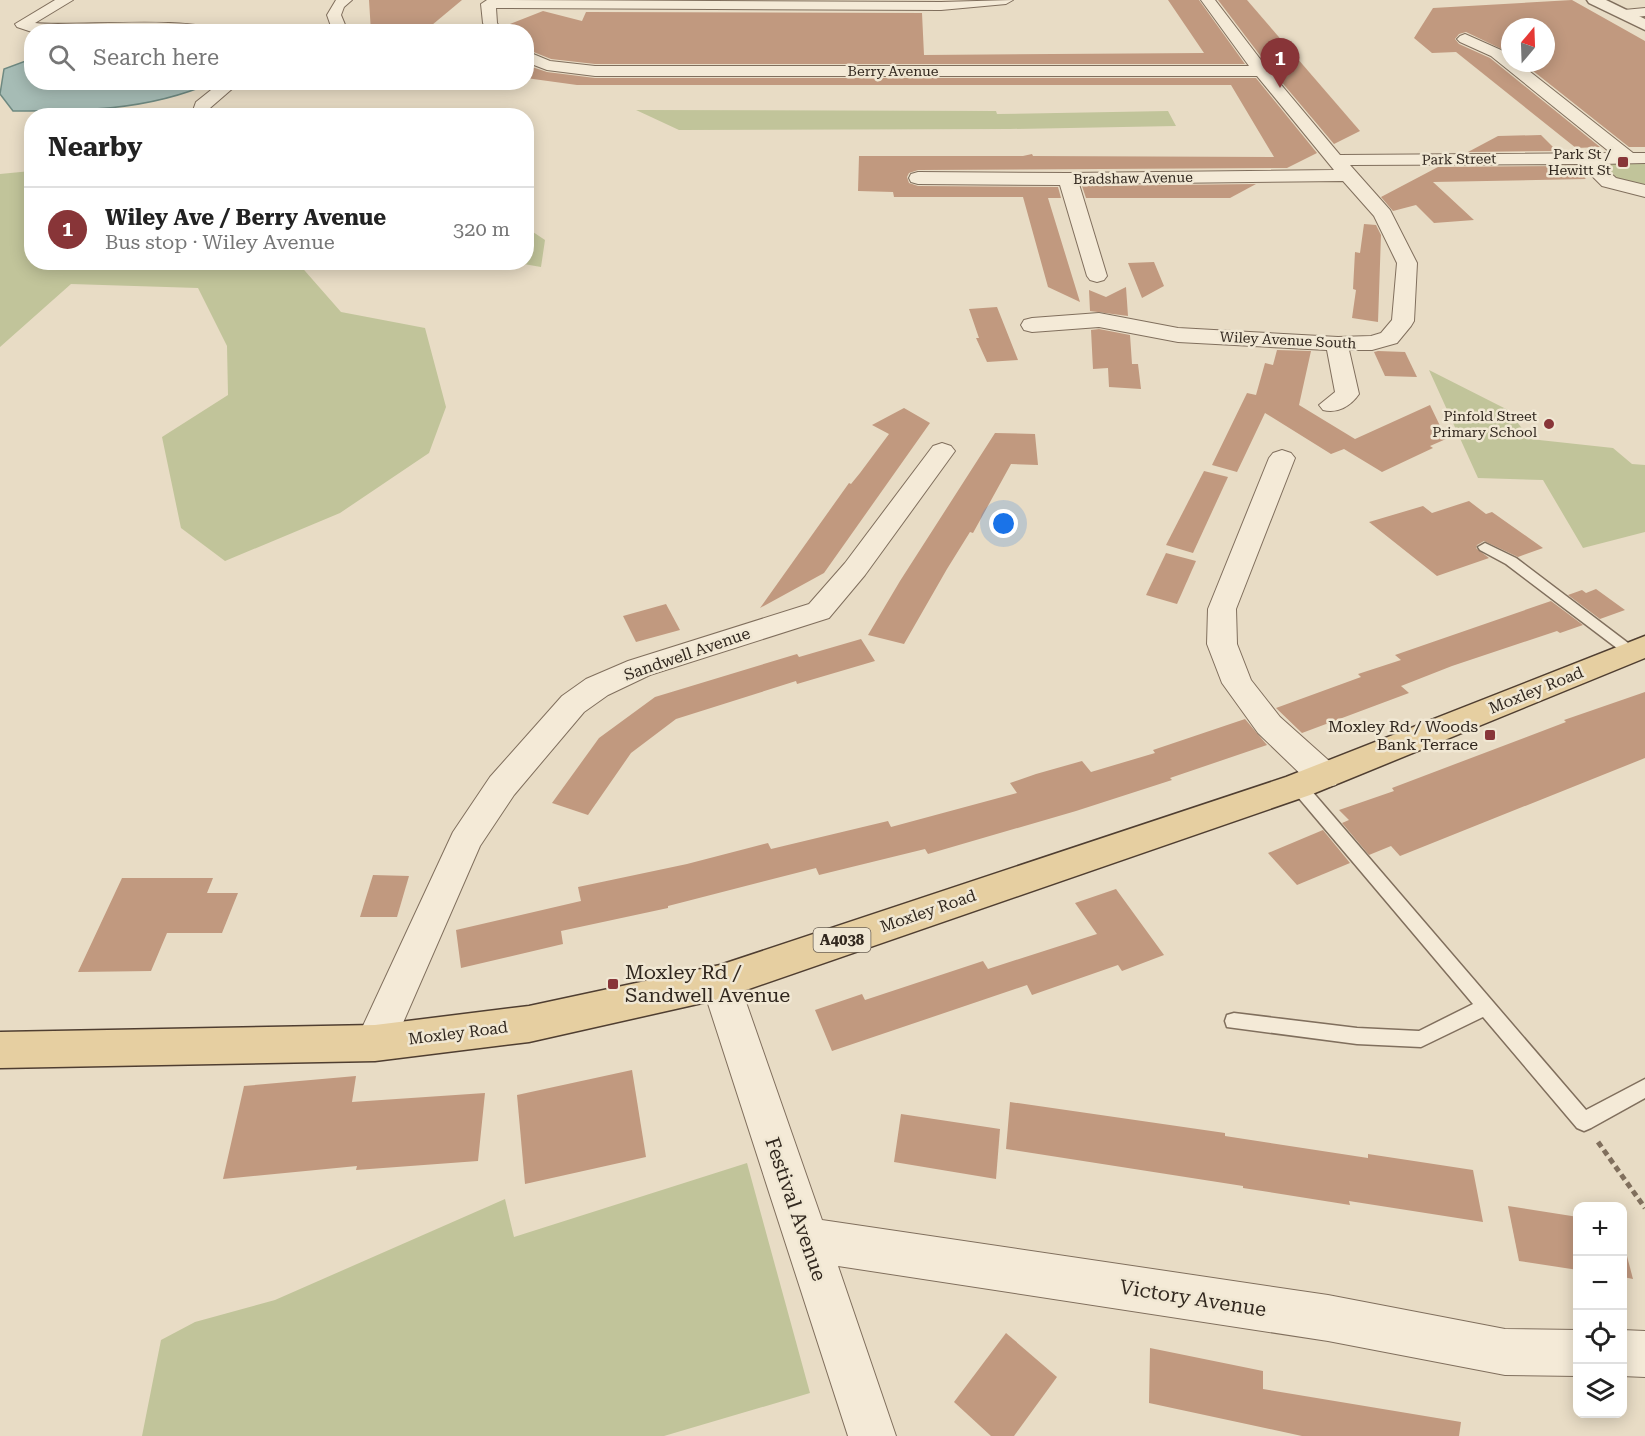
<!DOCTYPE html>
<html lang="en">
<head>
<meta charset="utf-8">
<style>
  body { margin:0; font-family:"Roboto Serif",serif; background:#f6f6f6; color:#222 }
  .controls { position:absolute; right:18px; bottom:18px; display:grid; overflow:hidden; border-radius:12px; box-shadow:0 3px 15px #0003 }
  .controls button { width:54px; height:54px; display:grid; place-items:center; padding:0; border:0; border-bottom:2px solid #e0e0e0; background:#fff; color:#222; font:30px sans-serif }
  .compass { position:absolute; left:1501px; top:18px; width:54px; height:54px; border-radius:50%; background:#fff; box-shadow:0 3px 15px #0003; rotate:19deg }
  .you { position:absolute; left:1004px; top:524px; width:21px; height:21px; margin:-15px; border:4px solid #fff; border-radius:50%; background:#1a73e8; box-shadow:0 0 0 9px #1a73e833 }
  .badge { display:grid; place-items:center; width:39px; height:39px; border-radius:50%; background:#883538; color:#fff; font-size:20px; font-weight:700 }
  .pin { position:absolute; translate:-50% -50px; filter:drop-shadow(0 2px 3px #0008) }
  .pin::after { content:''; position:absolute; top:32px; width:21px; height:18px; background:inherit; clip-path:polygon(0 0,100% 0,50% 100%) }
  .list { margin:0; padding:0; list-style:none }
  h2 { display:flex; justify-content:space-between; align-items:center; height:78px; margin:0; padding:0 24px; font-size:26px }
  h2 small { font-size:20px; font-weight:400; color:#767676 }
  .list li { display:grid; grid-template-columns:39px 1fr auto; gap:18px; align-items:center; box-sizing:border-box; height:84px; padding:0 24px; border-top:2px solid #e0e0e0 }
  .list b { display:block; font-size:22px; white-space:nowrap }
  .list p { margin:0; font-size:20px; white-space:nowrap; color:#767676 }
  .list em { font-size:20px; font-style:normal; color:#767676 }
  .icon { flex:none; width:33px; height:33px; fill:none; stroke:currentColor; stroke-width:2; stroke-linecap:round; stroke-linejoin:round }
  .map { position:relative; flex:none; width:1645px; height:1436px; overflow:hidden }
  .search { position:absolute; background:#fff; box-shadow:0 3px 15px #0003; left:24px; top:24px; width:510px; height:66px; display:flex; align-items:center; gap:15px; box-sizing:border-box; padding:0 21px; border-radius:24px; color:#767676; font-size:22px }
  .panel { position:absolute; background:#fff; box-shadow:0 3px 15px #0003; left:24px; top:108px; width:510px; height:162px; border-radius:24px }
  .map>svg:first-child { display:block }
</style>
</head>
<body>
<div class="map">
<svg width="1645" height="1436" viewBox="0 0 1645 1436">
  <rect width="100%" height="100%" fill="#e8dcc5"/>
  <g fill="#c1c49a">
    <path d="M636,110L996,111L997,114L1168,111L1176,126L1010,129L679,130Z"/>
    <path d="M1597,163H1645V188L1613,177Z"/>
    <path d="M31,171L32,262L298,263L341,312L425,328L446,407L429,453L340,513L225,561L181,528L162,437L228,395L227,346L198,288L71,284L0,347V174Z"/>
    <path d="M527,228L545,240L541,267L518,263L526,262Z"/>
    <path d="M1429,370L1508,410L1530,439L1613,448L1632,464L1645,465V532L1583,548L1543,480L1478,478Z"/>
    <path d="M747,1163L810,1393L664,1436H142L161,1340L195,1322L275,1300L505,1199L514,1237Z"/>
  </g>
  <path fill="#a6bcb5" stroke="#6e8981" stroke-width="1.5" d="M31,59L32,82L211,83C147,111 80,111 13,111L0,94L4,69Z"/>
  <g fill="#c1997f">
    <path d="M369,0H462L426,30L414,32H371Z"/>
    <path d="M1168,0H1199L1245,64H595L551,59L526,49V32H513L502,27L543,11L582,21L586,12L922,13L924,55L1204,53Z"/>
    <path d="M1218,0H1247L1360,131L1334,144L1269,67Z"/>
    <path d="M1572,0L1645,41V147H1629L1523,63H1546V27H1510V53L1466,32L1459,34L1455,39L1459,44L1490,58L1600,147L1576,148L1456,52L1432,53L1414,38L1433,8Z"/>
    <path d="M526,65L547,72L595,78H1256L1317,153L1287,168L918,170L909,173L907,177L909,183L918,186L1058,187L1061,198H1048L1080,302L1048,287L1023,197H894L893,192L858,191L859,156H1023L1032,154L1033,156L1274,157L1231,85H577L526,78Z"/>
    <path d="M1541,135L1557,151L1468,152L1498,136Z"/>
    <path d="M1572,166L1586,179L1433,182L1474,220L1434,223L1416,205L1393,211L1381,197L1438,167Z"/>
    <path d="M1256,184L1230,198H1086L1082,186Z"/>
    <path d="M1364,224L1376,225L1381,235L1378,322L1352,318L1356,290L1353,289L1355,252L1360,253Z"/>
    <path d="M1154,262L1164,286L1142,298L1128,263Z"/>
    <path d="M1126,287L1128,316L1090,311L1089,290L1106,297Z"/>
    <path d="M997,307L1018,360L987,362L976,338H979L969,309Z"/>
    <path d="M1099,329L1130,335L1132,364H1138L1141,389L1109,387L1108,368L1093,369L1091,330Z"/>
    <path d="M1277,350L1311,351L1299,405L1355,439L1430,405L1442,430L1435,433L1446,439L1430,446L1433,448L1382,472L1344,449L1331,454L1265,413L1237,472L1212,465L1247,393L1256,395L1265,363L1273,365Z"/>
    <path d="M1378,351L1405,352L1417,377L1385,376L1374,352Z"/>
    <path d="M904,408L930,423L824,573L760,608L849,483L851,484L860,473L889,434L872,425Z"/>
    <path d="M995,433L1035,434L1038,465L1011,464L973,533L970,532L947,569L904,644L868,635L900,581Z"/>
    <path d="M1204,471L1228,477L1193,553L1166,545Z"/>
    <path d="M1469,501L1486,514L1492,512L1543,548L1518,557L1484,541L1477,545L1476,548L1489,558L1437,576L1369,522L1423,506L1432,513Z"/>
    <path d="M1166,553L1196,561L1177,604L1146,595Z"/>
    <path d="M1596,589L1625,610L1600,619L1568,595L1582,590L1586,593Z"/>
    <path d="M1551,601L1583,625L1560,633L1557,631L1452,666L1401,686L1409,693L1302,733L1276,708L1361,677L1358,674L1401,660L1395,655Z"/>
    <path d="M666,604L680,630L636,642L623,616Z"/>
    <path d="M861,639L875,661L797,684L796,681L676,719L631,753L588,815L552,803L599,738L655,697L797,654L799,657Z"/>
    <path d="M1645,692V758L1400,856L1391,846L1369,855L1342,823L1349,820L1339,810L1394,791L1392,788L1566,722L1564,720Z"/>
    <path d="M1245,719L1267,745L1170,778L1172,780L1076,811L928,854L925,849L819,875L816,868L668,906V908L561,931L563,944L461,968L456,930L581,901L578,887L687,864L768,843L771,849L888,821L891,827L1017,793L1010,783L1036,774L1082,761L1091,772L1155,753L1153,750Z"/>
    <path d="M1323,830L1350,863L1297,885L1268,853Z"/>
    <path d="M373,875L409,876L397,917H360Z"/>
    <path d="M122,878H213L207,893H238L222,933H167L151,971L78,972Z"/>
    <path d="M1116,889L1164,955L1122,971L1118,965L1032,995L1027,985L832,1051L815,1010L862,994L865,1000L983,961L988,969L1097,934L1075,903Z"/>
    <path d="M632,1070L646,1157L525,1184L517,1095Z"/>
    <path d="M356,1076L352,1102L485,1093L478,1161L356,1170L357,1166L223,1179L244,1086Z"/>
    <path d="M1010,1102L1225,1133V1136L1368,1158V1154L1473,1170L1483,1222L1349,1201L1350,1205L1243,1188V1186L1006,1149Z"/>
    <path d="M901,1114L1000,1129L996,1179L894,1162Z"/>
    <path d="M1508,1206L1578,1217V1270L1519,1261Z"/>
    <path d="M1623,1241L1633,1279L1623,1277Z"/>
    <path d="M1006,1333L1057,1377L1014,1436H991L954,1402Z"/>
    <path d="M1150,1348L1263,1371V1389L1461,1422L1459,1436H1302L1149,1403Z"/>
  </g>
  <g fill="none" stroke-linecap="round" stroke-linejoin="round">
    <defs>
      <g id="service">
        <path d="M1485,543L1516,558L1636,649L1638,652L1636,655H1626L1506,564L1480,550L1478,547Z"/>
        <path d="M1298,780L1304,782L1586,1110L1645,1079V1098L1591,1128L1584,1131L1577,1128L1483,1017L1421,1047L1357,1044L1227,1027L1225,1021L1227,1015L1234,1013L1357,1028L1419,1031L1473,1004L1292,790L1290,786L1292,782Z"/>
      </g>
      <g id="minor">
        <path d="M55,0H73L35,23C68,27 199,15 217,32H32L17,27L15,24Z"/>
        <path d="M336,0H352L344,7L341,15L348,32H333L327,15Z"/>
        <path d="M487,0L941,2L1013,0L1006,4L941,10L496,8L497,23L503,32H488L483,23L481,4Z"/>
        <path d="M1201,0H1215L1267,68L1340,155L1611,153L1491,56L1460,42L1457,39L1460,36L1465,34L1501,50L1510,56V63H1519L1633,153H1645V163L1600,164L1616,178L1645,185V197L1602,186L1580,164L1350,165L1390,210L1417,263L1414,321L1411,326L1397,343L1372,350H1349L1359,394C1351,406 1337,414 1323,410L1319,405L1335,392L1327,350L1178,342L1099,327L1032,332L1024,330L1021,325L1024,320L1032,318L1099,313L1178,328L1338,337L1371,336L1381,333L1392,320L1397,263L1374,216L1343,181L1079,184L1107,276L1104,280L1097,282L1090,280L1087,276L1060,185L918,184L911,182L909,178L911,174L918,172L1068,173L1334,170L1257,76H595L547,70L526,62V51L550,61L595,66H1249Z"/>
        <path d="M1645,8V16L1624,18L1617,14L1624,10Z"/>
        <path d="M221,82H240L210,108L208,116H191L196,102Z"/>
        <path d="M942,443L951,446L955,451L865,575L829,618L650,675L608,695L584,712L514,795L480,846L389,1055L375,1060L361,1055L355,1043L453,832L490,777L562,696L586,679L628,661L809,604L845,563L933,446Z"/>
        <path d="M1282,450L1291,453L1295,458L1236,609L1237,644L1251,680L1280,717L1336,767L1340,776L1336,785L1324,788L1312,785L1258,733L1222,683L1207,644L1208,609L1269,458L1273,453Z"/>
        <path d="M720,966L733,971L739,982L822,1220L1328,1295L1505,1329L1578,1330V1376L1505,1375L1328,1341L838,1266L896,1436H848L701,982L707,971Z"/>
        <path d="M1622,1330L1645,1331V1377L1622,1376Z"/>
      </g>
      <path id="tertiary" d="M1587,0H1606L1645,19V30L1589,3Z"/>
      <path id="primary" d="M1645,636V658L1310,795L720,999L529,1042L375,1061L0,1068V1032L375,1025L529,1006L720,965L1286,777Z"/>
    </defs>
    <use href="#service" stroke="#806f5d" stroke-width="3"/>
    <use href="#minor" stroke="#806f5d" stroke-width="2"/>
    <use href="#tertiary" stroke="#806f5d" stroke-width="3"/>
    <use href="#primary" stroke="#4f3e31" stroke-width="3"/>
    <path stroke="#806f5d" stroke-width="5" stroke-dasharray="6 4" stroke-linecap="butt" d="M1598,1142L1645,1208"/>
    <use href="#service" fill="#f4ead7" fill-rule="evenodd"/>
    <use href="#minor" fill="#f4ead7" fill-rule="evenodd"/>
    <use href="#tertiary" fill="#f4ead7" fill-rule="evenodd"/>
    <use href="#primary" fill="#e6cfa1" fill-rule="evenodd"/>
  </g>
  <g fill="#883538" stroke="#f0e7d3" stroke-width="2">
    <rect x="1617" y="156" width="12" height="12" rx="3"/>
    <circle cx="1549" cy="424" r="6"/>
    <rect x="1484" y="729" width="12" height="12" rx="3"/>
    <rect x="607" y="978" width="12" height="12" rx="3"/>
  </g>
  <g text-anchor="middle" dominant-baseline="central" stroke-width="5" stroke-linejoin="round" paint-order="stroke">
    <g font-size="14" fill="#32281f" stroke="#f0e7d3">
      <text x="893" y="71">Berry Avenue</text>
      <text transform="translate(1459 159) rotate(-1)">Park Street</text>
      <text transform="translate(1133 178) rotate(-1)">Bradshaw Avenue</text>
      <text transform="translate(1288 340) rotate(3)">Wiley Avenue South</text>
    </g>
    <g font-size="14" fill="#32281f" stroke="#f0e7d3" text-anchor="end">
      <text x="1611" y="154">Park St /<tspan x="1611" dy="16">Hewitt St</tspan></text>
      <text x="1537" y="416">Pinfold Street<tspan x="1537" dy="16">Primary School</tspan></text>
    </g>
    <rect fill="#f0e7d3" stroke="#6b6155" stroke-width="1.5" x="813.5" y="928" width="57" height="24" rx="4.5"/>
    <g font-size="15" font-weight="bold" fill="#32281f">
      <text x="842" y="940">A4038</text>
    </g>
    <g font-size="16" fill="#32281f" stroke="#f0e7d3">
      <text transform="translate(687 654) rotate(-19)">Sandwell Avenue</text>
      <text transform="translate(1536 690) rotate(-22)">Moxley Road</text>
      <text transform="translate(928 911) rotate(-19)">Moxley Road</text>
      <text transform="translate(458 1033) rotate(-7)">Moxley Road</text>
    </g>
    <g font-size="16" fill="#32281f" stroke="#f0e7d3" text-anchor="end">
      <text x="1478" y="726">Moxley Rd / Woods<tspan x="1478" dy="18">Bank Terrace</tspan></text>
    </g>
    <g font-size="20" fill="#32281f" stroke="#f0e7d3" text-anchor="start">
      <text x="625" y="972">Moxley Rd /<tspan x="625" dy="23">Sandwell Avenue</tspan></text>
    </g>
    <g font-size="20" fill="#32281f" stroke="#f0e7d3">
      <text transform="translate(796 1209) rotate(71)">Festival Avenue</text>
      <text transform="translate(1193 1298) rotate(9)">Victory Avenue</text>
    </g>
  </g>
</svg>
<div class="controls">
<button>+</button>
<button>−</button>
<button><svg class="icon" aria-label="locate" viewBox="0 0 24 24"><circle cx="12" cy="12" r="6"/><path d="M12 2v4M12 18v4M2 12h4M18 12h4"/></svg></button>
<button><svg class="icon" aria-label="layers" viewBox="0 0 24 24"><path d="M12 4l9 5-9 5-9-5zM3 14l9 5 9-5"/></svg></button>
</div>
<svg class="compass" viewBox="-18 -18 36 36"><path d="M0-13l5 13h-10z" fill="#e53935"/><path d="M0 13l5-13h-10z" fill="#767676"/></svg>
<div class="you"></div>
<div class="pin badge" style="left:1280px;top:88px">1</div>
<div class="search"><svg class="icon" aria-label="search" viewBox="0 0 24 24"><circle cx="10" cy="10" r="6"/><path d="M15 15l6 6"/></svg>Search here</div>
<section class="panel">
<h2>Nearby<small></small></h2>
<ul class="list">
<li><span class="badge">1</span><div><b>Wiley Ave / Berry Avenue</b><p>Bus stop · Wiley Avenue</p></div><em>320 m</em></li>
</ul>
</section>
</div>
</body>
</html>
